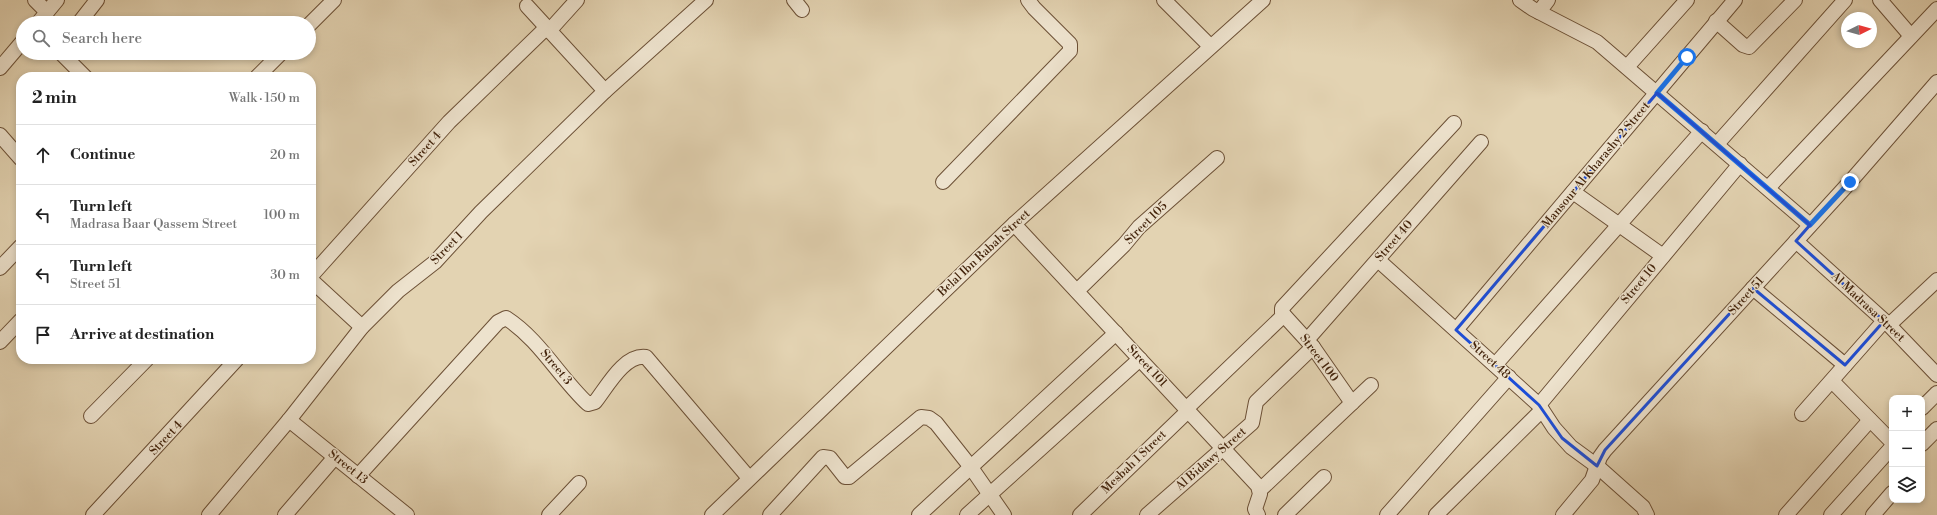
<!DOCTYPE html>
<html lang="en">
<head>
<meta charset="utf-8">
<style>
  body { margin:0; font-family:"Libre Bodoni",serif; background:#f2f2f2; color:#222 }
  .controls { position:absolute; right:12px; bottom:12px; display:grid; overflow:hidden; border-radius:8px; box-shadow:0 2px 6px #0003 }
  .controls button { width:36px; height:36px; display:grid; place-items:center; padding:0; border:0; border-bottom:1px solid #e0e0e0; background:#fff; color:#222; font:20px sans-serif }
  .compass { position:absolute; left:1841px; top:12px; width:36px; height:36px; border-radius:50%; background:#fff; box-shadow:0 2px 6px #0003; rotate:85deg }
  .stop { position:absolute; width:12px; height:12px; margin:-9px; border:3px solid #1a73e8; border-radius:50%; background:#fff }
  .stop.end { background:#1a73e8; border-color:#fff; box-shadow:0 1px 4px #0008 }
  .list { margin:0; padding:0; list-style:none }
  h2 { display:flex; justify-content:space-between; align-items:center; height:52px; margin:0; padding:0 16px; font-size:17px }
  h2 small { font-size:13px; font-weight:400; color:#767676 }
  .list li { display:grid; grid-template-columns:26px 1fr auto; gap:12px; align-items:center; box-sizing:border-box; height:60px; padding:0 16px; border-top:1px solid #e0e0e0 }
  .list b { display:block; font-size:15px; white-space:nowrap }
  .list p { margin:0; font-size:13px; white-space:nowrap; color:#767676 }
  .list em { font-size:13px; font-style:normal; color:#767676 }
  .icon { flex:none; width:22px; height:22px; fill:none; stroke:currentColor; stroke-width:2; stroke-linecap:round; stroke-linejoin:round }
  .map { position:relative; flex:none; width:1937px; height:515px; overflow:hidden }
  .search { position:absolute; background:#fff; box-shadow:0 2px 6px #0003; left:16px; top:16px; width:300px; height:44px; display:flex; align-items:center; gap:10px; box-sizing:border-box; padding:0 14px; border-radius:22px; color:#767676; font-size:15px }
  .panel { position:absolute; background:#fff; box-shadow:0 2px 6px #0003; left:16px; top:72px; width:300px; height:292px; border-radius:16px }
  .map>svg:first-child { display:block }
</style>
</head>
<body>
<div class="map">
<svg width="1937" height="515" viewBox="0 0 1937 515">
  <rect width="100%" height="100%" fill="#e3d3b2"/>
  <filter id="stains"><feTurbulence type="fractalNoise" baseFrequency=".005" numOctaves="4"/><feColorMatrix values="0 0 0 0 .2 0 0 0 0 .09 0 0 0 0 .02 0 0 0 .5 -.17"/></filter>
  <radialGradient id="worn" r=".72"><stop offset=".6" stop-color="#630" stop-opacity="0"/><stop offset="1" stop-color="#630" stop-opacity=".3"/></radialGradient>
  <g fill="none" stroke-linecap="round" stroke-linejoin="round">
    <defs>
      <g id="minor">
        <path d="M35,0L47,12"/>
        <path d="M794,0L802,10"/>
        <path d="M1164,0L1210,46"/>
        <path d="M1520,0L1533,9L1597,42L1810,225"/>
        <path d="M1880,0L1911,36"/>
        <path d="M527,6L605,91"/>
        <path d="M1539,12L1548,0"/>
        <path d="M1716,21L1743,45L1749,47L1795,0"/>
        <path d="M38,23L57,0"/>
        <path d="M79,23L97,0"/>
        <path d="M309,25L334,0"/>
        <path d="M549,31L577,0"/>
        <path d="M61,53L85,77"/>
        <path d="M1627,67L1687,0"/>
        <path d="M0,68L23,41"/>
        <path d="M257,77L281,53"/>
        <path d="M0,135L21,159"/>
        <path d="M1717,144L1845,0"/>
        <path d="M943,182L1070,51V44L1034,8L1028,0"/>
        <path d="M1768,188L1937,9"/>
        <path d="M1573,192L1663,256"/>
        <path d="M1014,224L1258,486L1260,494L1255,509L1258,515"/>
        <path d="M1796,241L1889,325L1937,375"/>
        <path d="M1378,260L1539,405L1554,428L1571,447L1597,466L1643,507L1647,515"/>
        <path d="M0,268L21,246"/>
        <path d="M311,276L449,122L546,28"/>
        <path d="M311,280L362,327"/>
        <path d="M1753,288L1845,365"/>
        <path d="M1077,291L1124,245L1139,227L1217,158"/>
        <path d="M1889,325L1937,280"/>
        <path d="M1456,330L1735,0"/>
        <path d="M1307,340L1481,142"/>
        <path d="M0,342L21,320"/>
        <path d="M1495,365L1702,131"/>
        <path d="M1832,381L1892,442"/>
        <path d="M1352,403L1313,347L1282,313V308L1454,123"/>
        <path d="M1539,405L1740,164"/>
        <path d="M1187,408L1284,315"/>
        <path d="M1922,408L1937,393"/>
        <path d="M1802,414L1884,321"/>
        <path d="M91,416L147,359"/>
        <path d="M289,420L407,515"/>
        <path d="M1922,444L1937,429"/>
        <path d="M358,476L498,322L506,318C540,340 559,377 588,404L595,402C607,387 624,354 646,357L749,478"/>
        <path d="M1260,490L1371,385"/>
        <path d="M93,515L237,359"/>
        <path d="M209,515L289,420L362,327L398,291L435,262L481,212L605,91L706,0"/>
        <path d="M285,515L335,457"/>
        <path d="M549,515L579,483"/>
        <path d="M712,515L1014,224L1263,0"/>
        <path d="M770,515L823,457L830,458L845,477H849L921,417L929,418L936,423L970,466L1004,515"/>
        <path d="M919,515L1116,333"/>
        <path d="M967,515L1140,359"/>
        <path d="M1080,515L1189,410"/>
        <path d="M1147,515L1252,423L1256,402L1313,347"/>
        <path d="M1285,515L1324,477"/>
        <path d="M1387,515L1509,377"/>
        <path d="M1436,515L1542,410"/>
        <path d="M1563,515L1592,480L1600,457L1605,450L1850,182L1937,82"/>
        <path d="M1786,515L1870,420"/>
        <path d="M1831,515L1892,447"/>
        <path d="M1873,515L1892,493"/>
      </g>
    </defs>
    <use href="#minor" stroke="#6c5036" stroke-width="16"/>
    <use href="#minor" stroke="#ede2cd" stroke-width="14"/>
  </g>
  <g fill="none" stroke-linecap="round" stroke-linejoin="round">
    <path stroke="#1a73e8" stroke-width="5" d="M1687,57L1657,93L1810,225L1850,182"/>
  </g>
  <path fill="none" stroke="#1d4ed8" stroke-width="3" stroke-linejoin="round" d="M1657,93L1810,225L1796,241L1884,321L1845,365L1753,288L1605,450L1597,466L1562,438L1539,405L1456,330Z"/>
  <g text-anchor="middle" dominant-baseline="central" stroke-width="3" stroke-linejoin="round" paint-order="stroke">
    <g font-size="12" fill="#44250d" stroke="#ede2cd">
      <text transform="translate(425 149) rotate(-48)">Street 4</text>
      <text transform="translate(1596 165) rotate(-50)">Mansour Al Kharashy 2 Street</text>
      <text transform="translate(1146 223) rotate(-45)">Street 105</text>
      <text transform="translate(1394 241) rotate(-49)">Street 40</text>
      <text transform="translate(447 248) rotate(-46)">Street 1</text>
      <text transform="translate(984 253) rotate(-43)">Belal Ibn Rabah Street</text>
      <text transform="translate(1639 284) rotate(-50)">Street 10</text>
      <text transform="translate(1746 296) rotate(-48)">Street 51</text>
      <text transform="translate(1868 307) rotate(43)">Al Madrasa Street</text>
      <text transform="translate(1319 358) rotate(53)">Street 100</text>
      <text transform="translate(1490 360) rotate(42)">Street 48</text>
      <text transform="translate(1147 366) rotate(47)">Street 101</text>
      <text transform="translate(556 367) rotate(50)">Street 3</text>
      <text transform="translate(166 438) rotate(-47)">Street 4</text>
      <text transform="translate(1211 459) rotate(-41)">Al Bidawy Street</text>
      <text transform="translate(1134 462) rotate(-44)">Mesbah 1 Street</text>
      <text transform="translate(348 467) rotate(39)">Street 13</text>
    </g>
  </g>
  <rect width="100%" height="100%" filter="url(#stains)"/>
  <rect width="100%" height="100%" fill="url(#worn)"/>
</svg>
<div class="controls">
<button>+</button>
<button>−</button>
<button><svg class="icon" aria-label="layers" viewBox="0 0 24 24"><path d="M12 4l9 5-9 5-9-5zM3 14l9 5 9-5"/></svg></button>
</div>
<svg class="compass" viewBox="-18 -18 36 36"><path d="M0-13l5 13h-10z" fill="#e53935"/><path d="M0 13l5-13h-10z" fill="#767676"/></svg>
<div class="stop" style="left:1687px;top:57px"></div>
<div class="stop end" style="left:1850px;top:182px"></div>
<div class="search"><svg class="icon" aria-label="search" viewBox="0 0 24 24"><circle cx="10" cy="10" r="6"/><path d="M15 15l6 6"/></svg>Search here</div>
<section class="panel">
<h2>2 min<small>Walk · 150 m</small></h2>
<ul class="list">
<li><svg class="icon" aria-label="ahead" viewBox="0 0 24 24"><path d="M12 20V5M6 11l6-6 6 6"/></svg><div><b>Continue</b></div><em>20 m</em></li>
<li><svg class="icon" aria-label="left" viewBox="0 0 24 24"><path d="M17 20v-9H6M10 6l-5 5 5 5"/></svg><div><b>Turn left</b><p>Madrasa Baar Qassem Street</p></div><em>100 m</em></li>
<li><svg class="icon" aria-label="left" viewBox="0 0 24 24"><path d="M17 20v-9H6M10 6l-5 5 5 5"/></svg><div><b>Turn left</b><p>Street 51</p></div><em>30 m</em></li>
<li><svg class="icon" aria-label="arrive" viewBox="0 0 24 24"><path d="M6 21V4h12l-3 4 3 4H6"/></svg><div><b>Arrive at destination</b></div></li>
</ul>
</section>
</div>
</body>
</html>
